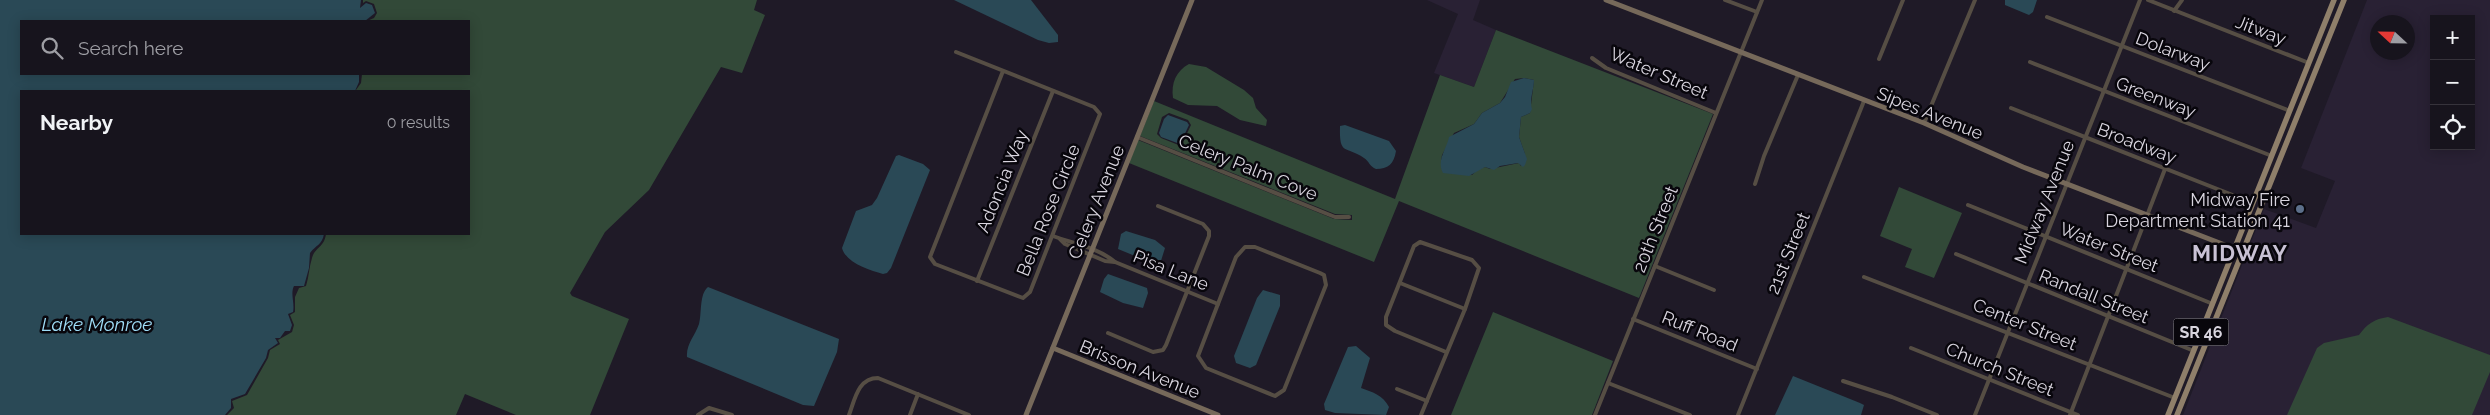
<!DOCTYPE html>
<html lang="en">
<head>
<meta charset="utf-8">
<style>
  body { margin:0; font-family:Raleway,sans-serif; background:#24212a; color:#f1f3f6 }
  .controls { position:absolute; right:15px; top:15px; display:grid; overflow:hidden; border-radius:0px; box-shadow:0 2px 12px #0003 }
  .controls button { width:45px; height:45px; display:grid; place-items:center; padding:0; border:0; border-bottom:1px solid #36333b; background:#17141d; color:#f1f3f6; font:25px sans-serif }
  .compass { position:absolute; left:2370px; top:15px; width:45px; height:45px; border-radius:50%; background:#17141d; box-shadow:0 2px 12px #0003; rotate:292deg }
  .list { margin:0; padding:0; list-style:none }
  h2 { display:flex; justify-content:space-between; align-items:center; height:65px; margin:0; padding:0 20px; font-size:21px }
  h2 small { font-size:16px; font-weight:400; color:#9e9ea4 }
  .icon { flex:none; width:28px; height:28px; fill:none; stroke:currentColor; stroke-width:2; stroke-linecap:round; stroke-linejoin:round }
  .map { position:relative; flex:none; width:2490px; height:415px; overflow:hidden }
  .search { position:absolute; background:#17141d; box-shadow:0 2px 12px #0003; left:20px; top:20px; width:450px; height:55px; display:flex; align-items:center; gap:12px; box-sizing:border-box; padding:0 18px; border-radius:0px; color:#9e9ea4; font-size:19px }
  .panel { position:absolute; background:#17141d; box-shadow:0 2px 12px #0003; left:20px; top:90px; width:450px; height:145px; border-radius:0px }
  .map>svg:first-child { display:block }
</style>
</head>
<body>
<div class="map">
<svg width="2490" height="415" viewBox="0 0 2490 415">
  <rect width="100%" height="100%" fill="#1f1a27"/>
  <g fill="#292134" fill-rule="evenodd">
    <path d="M1427,0H1480L1473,20L1496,30L1474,87L1434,73L1458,14Z"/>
    <path d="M2367,0H2490V415H2183L2264,209L2316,228L2335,181L2301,168ZM2434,19H2471V146H2434ZM2378,22H2408V52H2378Z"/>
  </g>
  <g fill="#324938" fill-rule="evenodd">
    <path d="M363,0H757L754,10L765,15L742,73L721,67L649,190L605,232L570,293L572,296L629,319L590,415H516L465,394L456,415H227L234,408L232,401L247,395L268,358L270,350L280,344L278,340L292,332L294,325L290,315L295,312V297L299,288L306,286C309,277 309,267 312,258C315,247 324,248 326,234H469V91L356,90L361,83L362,74H469V21H367L374,18L377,13L374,4L366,1L363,3Z"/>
    <path d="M1496,30L1713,114L1639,298L1399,201L1374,262L1129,163L1138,140L1334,219L1352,220V215L1335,214L1140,136L1154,101L1395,199L1440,75L1474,87ZM1524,78L1534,80L1530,113L1521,117L1519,137L1525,154L1521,166L1519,163L1490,169L1485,167L1477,170L1472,175L1450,173L1441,163L1442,155L1454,133L1474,124L1482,113L1500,103L1515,79ZM1169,113L1188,120L1191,125L1181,146L1161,138L1157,134L1162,117Z"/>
    <path d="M1189,64L1206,67L1244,90L1253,98L1256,108L1267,120L1266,126L1240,120L1217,106L1188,105L1173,98C1171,83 1176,71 1189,64Z"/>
    <path d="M1899,187L1962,213L1934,278L1905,267L1912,249L1880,236Z"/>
    <path d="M1493,312L1613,361L1592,415H1451Z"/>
    <path d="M2388,317L2490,355V372L2472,415H2287L2317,348L2324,343L2359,335C2367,324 2374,319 2388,317Z"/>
  </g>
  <g fill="#2a4956">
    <path d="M0,0H361L360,8L366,3L372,5L375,13L365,21H21V74H359V82L355,91H21V234H324C322,245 316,245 310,253L309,268L304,286H294C290,294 295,303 293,312L288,314L292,325L290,331H285L280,338H275L278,343L268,350L266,358L245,394L231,399V408L225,415H0Z"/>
    <path d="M954,0H1031L1058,35V42L1049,43L1038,40Z"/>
    <path d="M2005,0H2037L2033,12L2029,15L2005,5Z"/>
    <path d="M1524,78L1534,80C1534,89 1529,101 1532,109L1530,113L1521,117L1519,137L1527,159L1525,165L1523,167L1518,163L1500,166L1494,170L1485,167L1469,176L1443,173C1436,161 1447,148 1449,137L1474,124L1482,113L1500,103L1505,97L1511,82Z"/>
    <path d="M1168,115L1187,122L1189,125L1180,144L1161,137L1159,133L1164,119Z"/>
    <path d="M1345,125L1389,141L1396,151C1394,164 1388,169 1376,169C1370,167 1369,161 1364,158C1346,145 1339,157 1340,126Z"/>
    <path d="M899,155L923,164L930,170L891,268L887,273L883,274C869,270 846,263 842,248L856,211L872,205L877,198L896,156Z"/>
    <path d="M1126,231L1155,240L1165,248L1160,264L1157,265L1118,249L1121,234Z"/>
    <path d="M1108,274L1147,288L1148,293L1143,308L1123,303L1100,292L1104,279Z"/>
    <path d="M708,287L839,339L837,352L814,406L803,405L687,357C686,344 695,336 699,324C702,314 699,294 708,287Z"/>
    <path d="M1263,290L1280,295V306L1256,365L1250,368L1236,363L1234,356L1257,298Z"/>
    <path d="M1356,346L1370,358L1361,388C1372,392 1383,395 1389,407L1386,415L1335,413L1325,410L1324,404L1348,347Z"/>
    <path d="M1793,376L1860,403L1864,405L1861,415H1775Z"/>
  </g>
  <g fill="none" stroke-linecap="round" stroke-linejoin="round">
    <g stroke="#564e44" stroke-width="4">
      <path d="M1725,0L1757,12"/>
      <path d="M2148,0L2309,63"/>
      <path d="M2174,11L2182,0"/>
      <path d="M2047,17L2290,111"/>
      <path d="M956,52L1094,107L1100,114L1030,292L1023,298L935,264L930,257L1003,71"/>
      <path d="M1592,58L1606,68L1716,113"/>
      <path d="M1879,59L1903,0"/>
      <path d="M2030,62L2272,156"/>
      <path d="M2011,108L2253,203"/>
      <path d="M1924,123L1975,0"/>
      <path d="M1137,137L1335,217H1349"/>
      <path d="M1755,184L1764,156L1798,75"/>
      <path d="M1968,205L2213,304"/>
      <path d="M1053,236C1074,244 1097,247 1115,262"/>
      <path d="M1060,239L1065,244L1105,261L1115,262L1218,304"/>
      <path d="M1245,247H1255L1320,273L1324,275L1326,285L1284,390L1275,396L1206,368L1198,356L1236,257Z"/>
      <path d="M1956,254L2194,351"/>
      <path d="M1655,266L1714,290"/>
      <path d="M1864,277L2175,398"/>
      <path d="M977,281L1053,91"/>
      <path d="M1400,283L1465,309"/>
      <path d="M1633,319L1757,369"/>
      <path d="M1108,333L1153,352L1163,350L1166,345L1209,236V231L1203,224L1158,206"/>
      <path d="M1911,348L2078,415"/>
      <path d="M1843,381L1892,397L1937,415"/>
      <path d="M1608,383L1690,415"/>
      <path d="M1397,389L1427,401"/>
      <path d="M698,415L709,408L732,415"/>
      <path d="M849,415C855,399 858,378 878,378L969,415"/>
      <path d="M910,415L918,394"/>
      <path d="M1421,415L1465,309L1479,268L1472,260L1420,242L1414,246L1386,317V325L1395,331L1446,352"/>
      <path d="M1595,415L1762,0"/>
      <path d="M1738,415L1864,101"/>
      <path d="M1975,415L2140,0"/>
      <path d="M2070,415L2165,169"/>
    </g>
    <g stroke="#76695a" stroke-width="5">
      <path d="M1606,0L1924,123L2023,167L2243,252"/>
      <path d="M1053,348L1218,415"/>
      <path d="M1026,415L1192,0"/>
    </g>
    <g stroke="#8f7f6a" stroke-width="5.5">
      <path d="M2168,415L2334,0"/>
      <path d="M2177,415L2344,0"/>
    </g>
  </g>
  <circle fill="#5c6f8a" stroke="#08060c" stroke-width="2" cx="2300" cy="209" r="5"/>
  <g text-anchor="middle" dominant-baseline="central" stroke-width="5" stroke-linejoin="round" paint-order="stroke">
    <rect fill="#08060c" stroke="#9a97a0" stroke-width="1" x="2173.5" y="318.5" width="55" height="27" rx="4"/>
    <g font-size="16" font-weight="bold" fill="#d9d5df">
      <text x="2201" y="332">SR 46</text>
    </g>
    <g font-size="18" fill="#d9d5df" stroke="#08060c">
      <text transform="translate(2261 30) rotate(21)">Jitway</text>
      <text transform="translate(2173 51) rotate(21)">Dolarway</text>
      <text transform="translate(1659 73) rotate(23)">Water Street</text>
      <text transform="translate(2156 97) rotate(21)">Greenway</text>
      <text transform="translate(1930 113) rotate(22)">Sipes Avenue</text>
      <text transform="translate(2137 143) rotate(21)">Broadway</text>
      <text transform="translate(1248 167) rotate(22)">Celery Palm Cove</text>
      <text transform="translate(1002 181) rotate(-68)">Adoncia Way</text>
      <text transform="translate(1096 202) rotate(-68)">Celery Avenue</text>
      <text transform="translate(2044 202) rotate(-68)">Midway Avenue</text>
      <text transform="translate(1048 210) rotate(-68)">Bella Rose Circle</text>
      <text transform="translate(1655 229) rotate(-68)">20th Street</text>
      <text transform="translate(2109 247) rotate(22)">Water Street</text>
      <text transform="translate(1788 253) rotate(-68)">21st Street</text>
      <text transform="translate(1171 270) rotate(22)">Pisa Lane</text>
      <text transform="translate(2094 296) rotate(22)">Randall Street</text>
      <text transform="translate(2025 324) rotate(22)">Center Street</text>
      <text transform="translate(1700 331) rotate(22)">Ruff Road</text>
      <text transform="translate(1140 369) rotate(22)">Brisson Avenue</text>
      <text transform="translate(2000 369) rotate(22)">Church Street</text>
    </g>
    <g font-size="18" fill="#d9d5df" stroke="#08060c" text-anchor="end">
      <text x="2290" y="199">Midway Fire<tspan x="2290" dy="21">Department Station 41</tspan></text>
    </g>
    <g font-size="19" font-style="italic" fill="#9fddf7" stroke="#08060c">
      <text x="97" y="324">Lake Monroe</text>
    </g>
    <g font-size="22" font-weight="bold" letter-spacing="1" fill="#c9c2d5" stroke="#08060c">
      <text x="2240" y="253">MIDWAY</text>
    </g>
  </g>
</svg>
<div class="controls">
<button>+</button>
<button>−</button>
<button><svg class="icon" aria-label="locate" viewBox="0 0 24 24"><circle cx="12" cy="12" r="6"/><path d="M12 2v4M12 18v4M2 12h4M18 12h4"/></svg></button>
</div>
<svg class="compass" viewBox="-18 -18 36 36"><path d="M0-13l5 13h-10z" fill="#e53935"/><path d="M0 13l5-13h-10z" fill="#9e9ea4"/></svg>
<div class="search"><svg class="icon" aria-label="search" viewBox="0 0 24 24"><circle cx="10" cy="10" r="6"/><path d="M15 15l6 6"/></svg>Search here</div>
<section class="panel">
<h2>Nearby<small>0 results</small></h2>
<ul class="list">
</ul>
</section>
</div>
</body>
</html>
